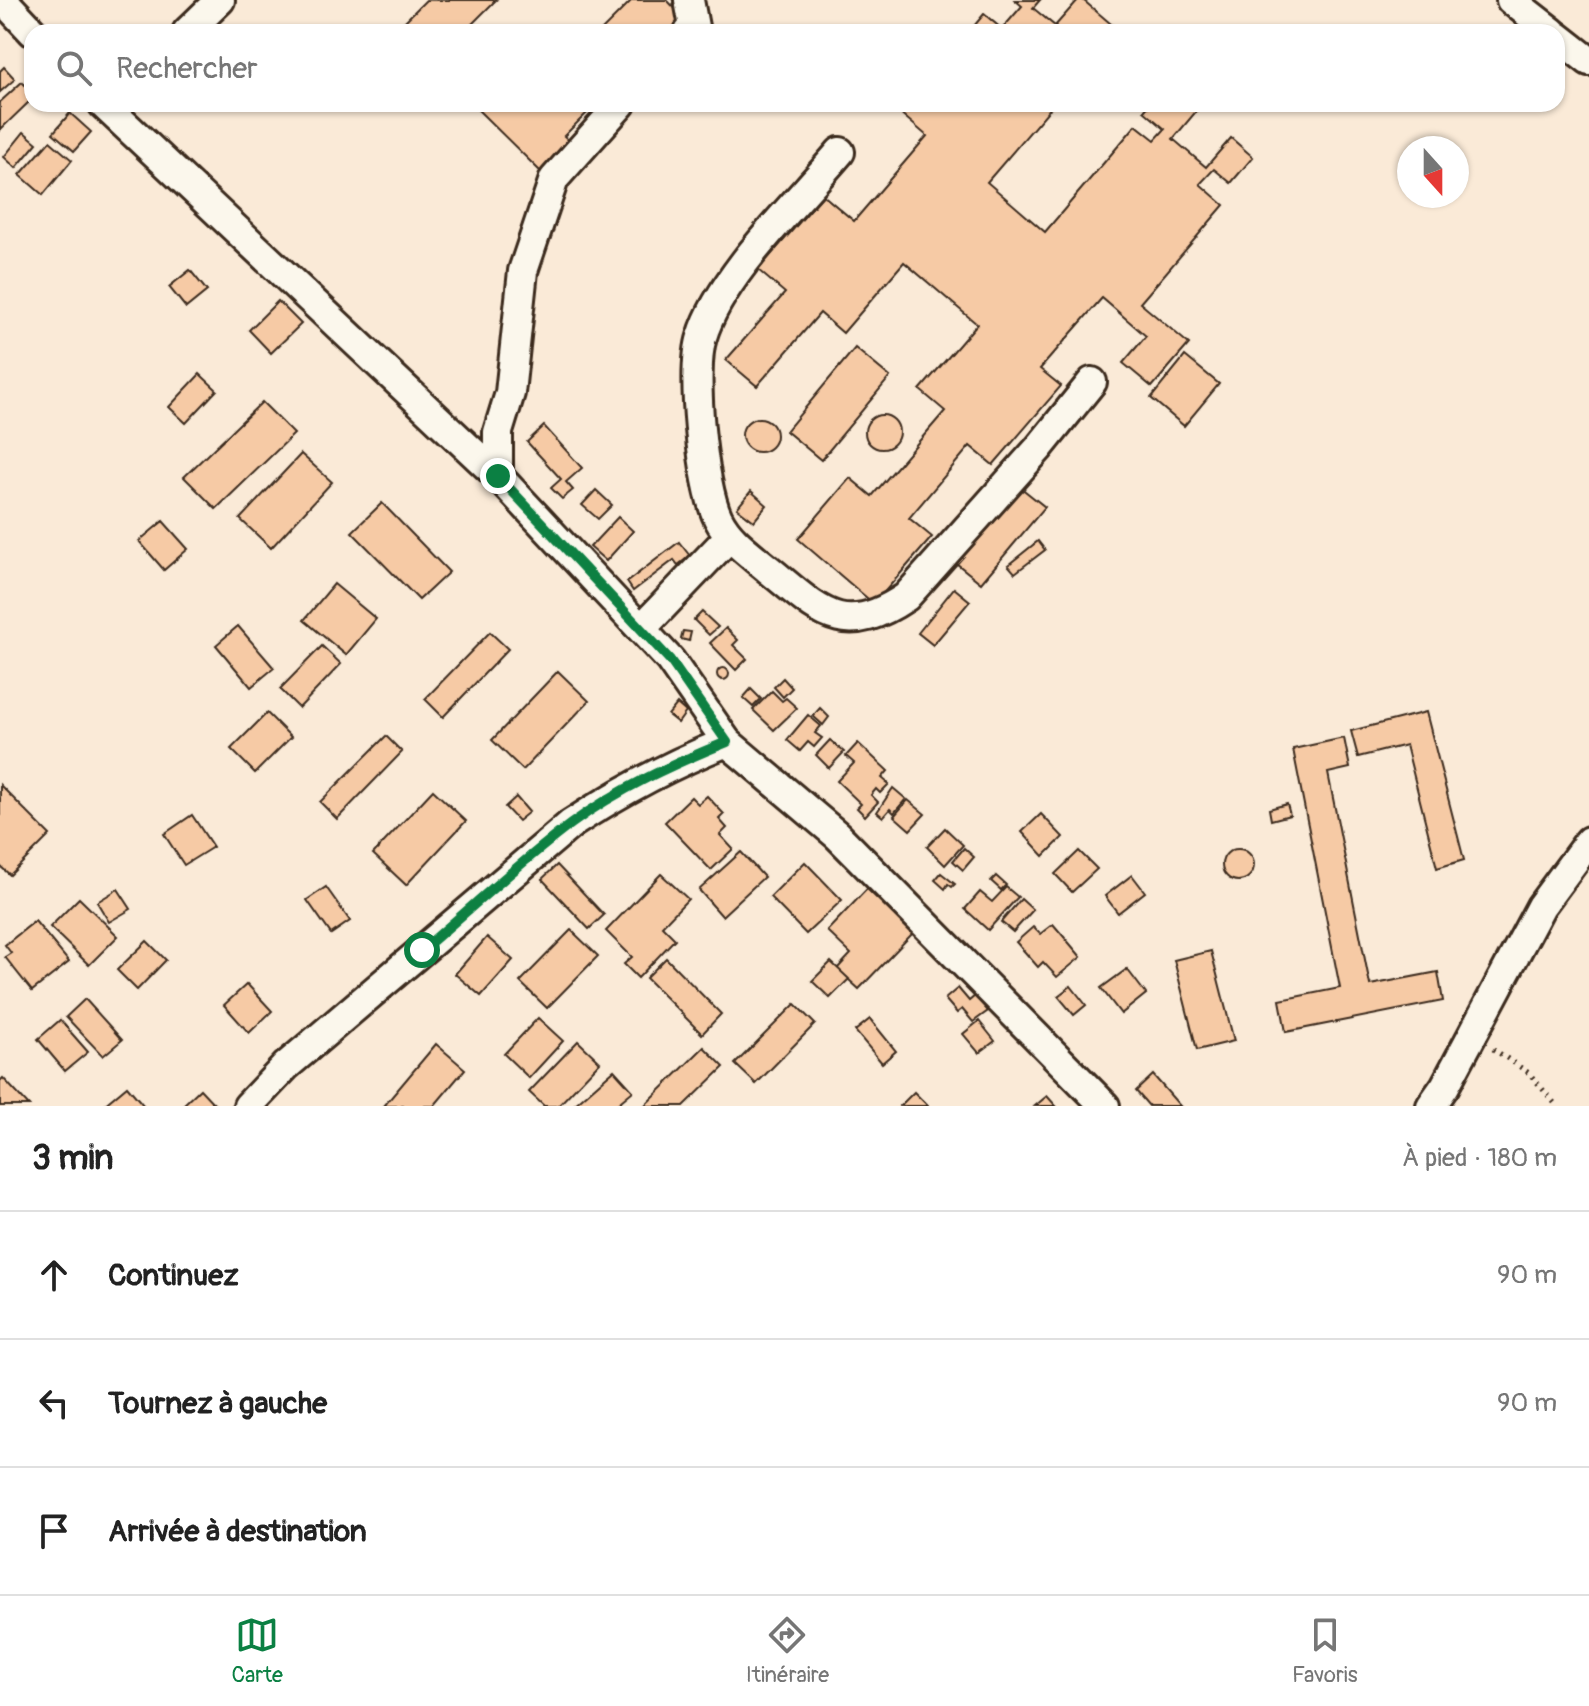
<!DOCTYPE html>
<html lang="fr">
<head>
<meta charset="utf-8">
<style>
  body { margin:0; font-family:Pangolin,sans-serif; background:#f6f6f6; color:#222 }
  .compass { position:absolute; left:1397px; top:136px; width:72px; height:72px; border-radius:50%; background:#fff; box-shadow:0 2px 6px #0004; rotate:159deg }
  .stop { position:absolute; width:24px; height:24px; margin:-18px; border:6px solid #0b8043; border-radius:50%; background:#fff }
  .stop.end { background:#0b8043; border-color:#fff; box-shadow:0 2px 8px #0008 }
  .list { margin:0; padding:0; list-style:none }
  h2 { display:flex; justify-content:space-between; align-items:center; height:104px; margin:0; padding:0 32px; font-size:34px }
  h2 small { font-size:26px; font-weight:400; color:#767676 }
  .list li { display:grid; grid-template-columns:52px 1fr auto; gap:24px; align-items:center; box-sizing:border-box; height:128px; padding:0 32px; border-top:2px solid #e0e0e0 }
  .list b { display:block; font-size:30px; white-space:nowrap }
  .list em { font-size:26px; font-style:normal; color:#767676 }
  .icon { flex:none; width:44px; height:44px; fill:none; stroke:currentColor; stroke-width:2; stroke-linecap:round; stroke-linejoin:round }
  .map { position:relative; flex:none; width:1589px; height:1106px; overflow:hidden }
  .search { position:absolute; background:#fff; box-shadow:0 2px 6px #0004; left:24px; right:24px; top:24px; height:88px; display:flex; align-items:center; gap:20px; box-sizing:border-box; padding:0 28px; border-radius:24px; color:#767676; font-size:30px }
  .sheet { height:488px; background:#fff }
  nav { display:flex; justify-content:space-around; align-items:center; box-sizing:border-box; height:112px; border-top:2px solid #e0e0e0; background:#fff; font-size:22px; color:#767676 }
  nav a { display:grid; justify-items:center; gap:4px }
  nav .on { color:#0b8043 }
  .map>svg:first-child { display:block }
</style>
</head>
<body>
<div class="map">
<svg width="1589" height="1106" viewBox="0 0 1589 1106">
  <rect width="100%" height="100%" fill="#faead7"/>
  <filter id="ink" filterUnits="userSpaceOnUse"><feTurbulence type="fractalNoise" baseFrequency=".0125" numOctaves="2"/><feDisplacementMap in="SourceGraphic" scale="16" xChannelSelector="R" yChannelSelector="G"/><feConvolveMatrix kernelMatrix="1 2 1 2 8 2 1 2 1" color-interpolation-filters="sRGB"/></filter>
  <g filter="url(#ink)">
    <g fill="#f6caa5" stroke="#3b2a1e" stroke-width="2">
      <path d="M426,0H496L472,24L480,32H399L397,29Z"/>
      <path d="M632,0H667L683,17L668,32H600Z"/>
      <path d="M1015,0H1040L1033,8L1055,26L1078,0H1083L1117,29L1114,32H969L984,14L1002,29L1022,6Z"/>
      <path d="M4,67L15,79L0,92V71Z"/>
      <path d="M22,82L32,92V99L0,130V102Z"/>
      <path d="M472,104H596L564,136L571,142L541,172Z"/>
      <path d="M906,104H1054L987,182L1045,232L1136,125L1155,140L1165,129L1144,111L1150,104H1194L1199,108L1173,139L1206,167L1231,138L1253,157L1231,183L1214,169L1200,184L1224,205L1140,303L1189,344L1152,387L1123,363L1146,336L1102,298L1040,369L1061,386L993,465L970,446L909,518L932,537L874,604L798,539L850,478L872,496L945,411L920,390L977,324L904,262L843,333L820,313L757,386L726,360L785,293L758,270L823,195L854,221L927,136L899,112Z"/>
      <path d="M70,113L91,132L74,151L53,133Z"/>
      <path d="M24,132L37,143L16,168L4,157Z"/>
      <path d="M50,141L72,160L43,195L20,175Z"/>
      <path d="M190,270L207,291L186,308L169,287Z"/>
      <path d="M278,301L301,324L271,353L249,330Z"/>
      <path d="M855,348L890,377L821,460L786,431Z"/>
      <path d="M1185,356L1219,384L1184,426L1151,398Z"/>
      <path d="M200,374L217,390L186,423L169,407Z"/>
      <path d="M262,402L294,434L216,509L184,477Z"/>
      <circle cx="882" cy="432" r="17"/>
      <circle cx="759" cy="435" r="17"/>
      <path d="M544,426L582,468L566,482L573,490L562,499L551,488L561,479L527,442Z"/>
      <path d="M301,454L332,482L271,548L240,519Z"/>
      <path d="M1020,487L1045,507L981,583L956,563Z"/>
      <path d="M596,490L612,505L598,519L582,505Z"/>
      <path d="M751,491L767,505L754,521L737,508Z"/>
      <path d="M382,503L449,572L419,600L352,532Z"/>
      <path d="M618,517L633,531L606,561L590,547Z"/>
      <path d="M163,521L188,549L164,570L139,541Z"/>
      <path d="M1038,541L1045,550L1015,573L1008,565Z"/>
      <path d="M679,542L690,556L678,565L674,560L633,591L627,582Z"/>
      <path d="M334,584L376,619L346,655L304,620Z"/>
      <path d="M954,588L970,601L933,645L918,633Z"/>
      <path d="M702,612L718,627L709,635L694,620Z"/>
      <path d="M238,626L274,668L251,687L216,645Z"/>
      <path d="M726,628L738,640L733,645L747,659L736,670L710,643Z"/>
      <path d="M683,631L691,632L689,641L681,639Z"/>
      <path d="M490,632L508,649L443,717L425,699Z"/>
      <path d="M322,646L341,664L299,708L280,689Z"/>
      <circle cx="723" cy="674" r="6"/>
      <path d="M558,671L589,701L523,770L492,740Z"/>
      <path d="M783,678L792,688L783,697L774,687Z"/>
      <path d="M751,689L761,699L753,707L743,698Z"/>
      <path d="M772,691L782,701L786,698L797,708L774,730L753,710Z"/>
      <path d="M677,704L686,712L678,723L668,715Z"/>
      <path d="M820,708L829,717L823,725L813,716Z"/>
      <path d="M1426,712L1464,860L1437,868L1406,745L1358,757L1351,731Z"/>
      <path d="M267,713L291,737L255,773L231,749Z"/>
      <path d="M808,715L821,726L815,733L822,738L814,747L808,742L800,751L787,740Z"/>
      <path d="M386,736L402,752L337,819L320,802Z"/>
      <path d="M1344,738L1350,768L1328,773L1370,985L1438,972L1443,1001L1286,1032L1280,1000L1340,988L1293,749Z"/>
      <path d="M830,740L844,752L829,768L816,755Z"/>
      <path d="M858,743L888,771L882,778L889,784L880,793L876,789L871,795L878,802L865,816L857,808L861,804L837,781L854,763L846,756Z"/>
      <path d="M0,785L50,835L10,875L0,866Z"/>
      <path d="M893,788L906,799L894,813L890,809L883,817L877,812Z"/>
      <path d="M433,790L466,821L406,885L373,854Z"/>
      <path d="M707,796L724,814L719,819L727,828L720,835L733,849L711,870L665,822L691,797L698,804Z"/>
      <path d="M516,797L529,812L518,821L505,807Z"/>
      <path d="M908,800L925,814L910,830L894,816Z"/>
      <path d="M1287,804L1290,815L1271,820L1269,809Z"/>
      <path d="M1041,814L1063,837L1044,856L1022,832Z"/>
      <path d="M192,815L213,847L184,865L164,834Z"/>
      <path d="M945,828L963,845L945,865L927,847Z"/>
      <path d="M964,848L974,857L963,870L953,861Z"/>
      <circle cx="1238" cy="865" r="16"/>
      <path d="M1079,851L1097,869L1072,892L1055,874Z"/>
      <path d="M741,852L764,877L722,916L699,890Z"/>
      <path d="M805,862L842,900L806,934L770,897Z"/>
      <path d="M557,865L604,915L589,929L542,879Z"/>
      <path d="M941,873L955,884L952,887L948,884L945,889L935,880Z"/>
      <path d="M661,874L688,899L662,926L675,939L638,978L624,964L632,957L606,931Z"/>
      <path d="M1132,875L1145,892L1118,913L1105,896Z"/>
      <path d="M996,876L1006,885L1001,890L991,881Z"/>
      <path d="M326,887L350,921L331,934L307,900Z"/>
      <path d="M1006,887L1018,897L988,930L965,909L980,892L992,902Z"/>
      <path d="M118,889L131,909L109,922L97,902Z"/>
      <path d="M867,889L913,933L859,989L837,969L851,954L827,931Z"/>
      <path d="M79,898L118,936L89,965L50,927Z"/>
      <path d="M1021,899L1033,910L1013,932L1001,922Z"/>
      <path d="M35,921L69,962L32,991L5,957L11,953L5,945Z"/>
      <path d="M1053,924L1081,957L1057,977L1043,962L1038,967L1016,942L1033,927L1040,934Z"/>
      <path d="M571,930L598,956L547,1008L520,982Z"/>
      <path d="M487,937L513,960L481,996L455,974Z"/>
      <path d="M147,941L166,960L137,990L117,970Z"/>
      <path d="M1211,951L1234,1041L1197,1050L1174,960Z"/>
      <path d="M666,958L721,1014L702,1034L646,978Z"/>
      <path d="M831,962L849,979L830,998L812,981Z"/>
      <path d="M1127,969L1146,994L1121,1014L1101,988Z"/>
      <path d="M247,984L272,1011L249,1033L224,1005Z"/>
      <path d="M1071,986L1086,1005L1074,1015L1058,996Z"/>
      <path d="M958,988L969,1001L975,996L988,1011L973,1022L962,1009L957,1013L945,999Z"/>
      <path d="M85,999L122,1040L103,1056L66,1017Z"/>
      <path d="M795,1004L815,1024L756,1084L735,1064Z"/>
      <path d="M538,1018L563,1041L529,1078L504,1054Z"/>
      <path d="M870,1019L896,1051L882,1063L855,1031Z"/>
      <path d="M60,1020L88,1052L65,1071L38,1039Z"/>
      <path d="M979,1021L995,1041L979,1053L963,1034Z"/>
      <path d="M578,1041L600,1062L558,1106H544L529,1092Z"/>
      <path d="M436,1044L465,1069L434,1106H384Z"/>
      <path d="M704,1047L724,1067L684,1106H644Z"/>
      <path d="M614,1070L633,1091L615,1106H573Z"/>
      <path d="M1153,1075L1180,1106H1149L1136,1091Z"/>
      <path d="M3,1078L29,1106H0V1081Z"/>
      <path d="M127,1086L144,1106H103Z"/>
      <path d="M200,1089L216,1106H182Z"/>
      <path d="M914,1092L928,1106H900Z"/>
      <path d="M1047,1096L1056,1106H1035Z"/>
    </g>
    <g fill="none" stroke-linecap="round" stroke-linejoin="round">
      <defs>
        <g id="minor">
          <path d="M3,0L33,32"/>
          <path d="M689,0L694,27L689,32"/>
          <path d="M1511,0L1552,32"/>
          <path d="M187,32L220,0"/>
          <path d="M1557,36L1589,61"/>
          <path d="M103,104L498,476L670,660L727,742L837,835L1105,1106"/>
          <path d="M840,152C798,202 720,276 702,337C691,370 702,486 718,518C729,540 749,553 768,569C819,610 841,641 906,597L1038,449L1092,382"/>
          <path d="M498,476V432L510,393L523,271L554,179L621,104"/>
          <path d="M642,628L729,537"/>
          <path d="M248,1106L286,1066L571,824C621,791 671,764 727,742"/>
          <path d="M1431,1106L1445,1086L1541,906L1589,841"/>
        </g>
      </defs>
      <use href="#minor" stroke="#3b2a1e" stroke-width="34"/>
      <path stroke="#3b2a1e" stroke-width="5" stroke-dasharray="2 6" stroke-linecap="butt" d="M1493,1049L1529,1073L1557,1106"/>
      <use href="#minor" stroke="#fbf7ec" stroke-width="28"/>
    </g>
  </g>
  <g fill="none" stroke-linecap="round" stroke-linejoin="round" filter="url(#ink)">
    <path stroke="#0b8043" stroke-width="10" d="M422,950C471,908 519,863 571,824C618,789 673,764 727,742L670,660L498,476"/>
  </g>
</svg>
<svg class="compass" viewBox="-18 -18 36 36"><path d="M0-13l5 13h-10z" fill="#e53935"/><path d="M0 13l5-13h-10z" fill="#767676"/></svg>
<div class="stop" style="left:422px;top:950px"></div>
<div class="stop end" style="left:498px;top:476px"></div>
<div class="search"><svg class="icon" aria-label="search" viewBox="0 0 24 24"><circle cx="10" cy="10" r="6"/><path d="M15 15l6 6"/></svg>Rechercher</div>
</div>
<section class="sheet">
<h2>3 min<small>À pied · 180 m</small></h2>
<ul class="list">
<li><svg class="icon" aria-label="ahead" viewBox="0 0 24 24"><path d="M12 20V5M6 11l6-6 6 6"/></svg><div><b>Continuez</b></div><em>90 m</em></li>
<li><svg class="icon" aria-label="left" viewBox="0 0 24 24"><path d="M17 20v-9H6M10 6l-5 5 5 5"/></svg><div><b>Tournez à gauche</b></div><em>90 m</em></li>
<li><svg class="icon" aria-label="arrive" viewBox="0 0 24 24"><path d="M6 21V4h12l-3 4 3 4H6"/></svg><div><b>Arrivée à destination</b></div></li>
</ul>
</section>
<nav>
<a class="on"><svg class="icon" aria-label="map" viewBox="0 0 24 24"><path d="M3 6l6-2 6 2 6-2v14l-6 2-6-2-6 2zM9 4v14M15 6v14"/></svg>Carte</a>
<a><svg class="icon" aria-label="directions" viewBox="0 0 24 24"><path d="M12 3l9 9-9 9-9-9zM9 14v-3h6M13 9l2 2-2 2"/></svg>Itinéraire</a>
<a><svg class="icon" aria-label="saved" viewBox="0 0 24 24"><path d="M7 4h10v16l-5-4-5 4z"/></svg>Favoris</a>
</nav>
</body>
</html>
